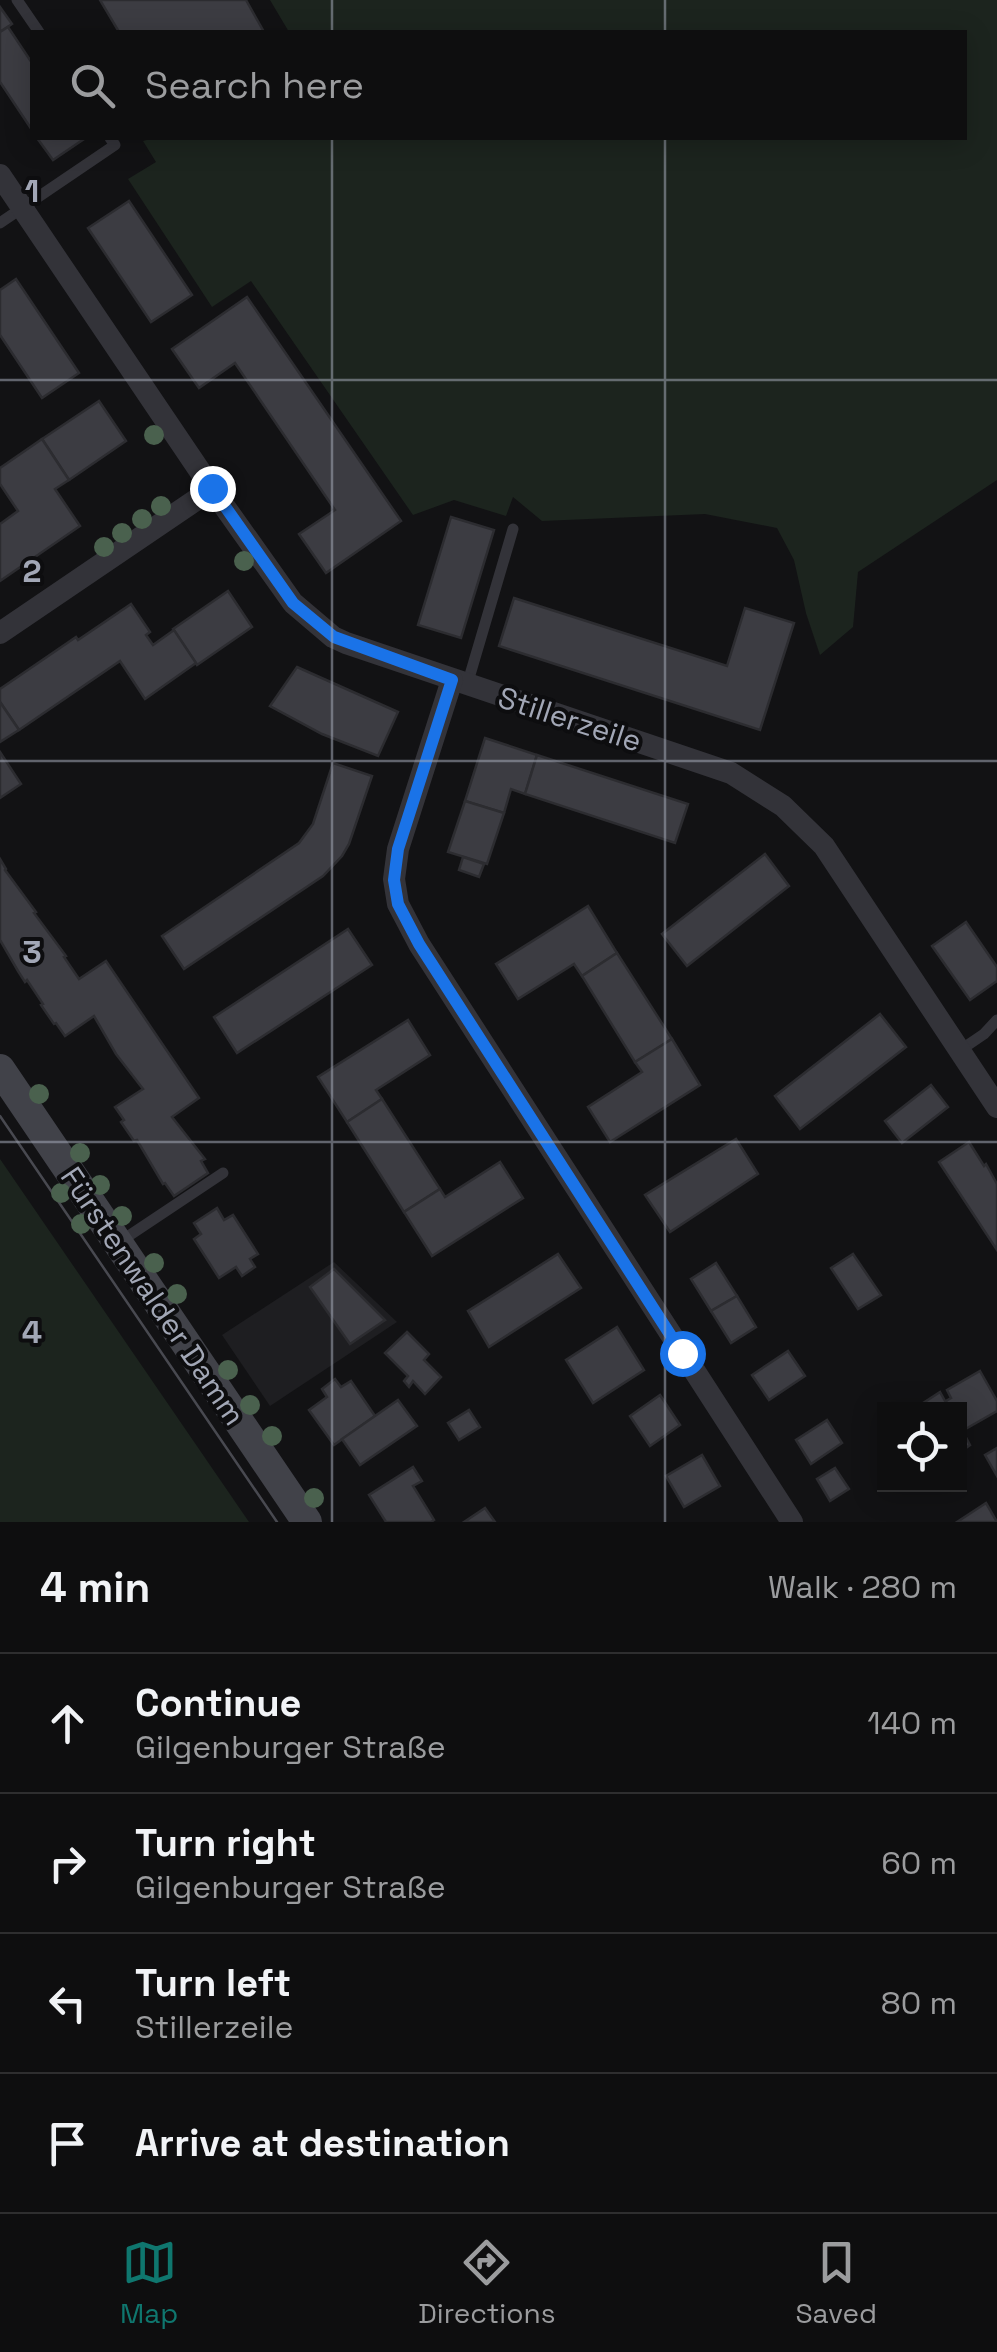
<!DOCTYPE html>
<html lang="en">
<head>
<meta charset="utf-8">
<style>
  body { margin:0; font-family:"Space Grotesk",sans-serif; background:#171718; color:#f1f3f6 }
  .controls { position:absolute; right:30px; bottom:30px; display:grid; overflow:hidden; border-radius:0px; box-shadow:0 5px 25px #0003 }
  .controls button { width:90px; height:90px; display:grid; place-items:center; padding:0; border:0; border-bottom:2px solid #2e2e2f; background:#0e0e0f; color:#f1f3f6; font:50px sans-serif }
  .stop { position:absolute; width:30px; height:30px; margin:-22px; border:8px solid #1a73e8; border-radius:50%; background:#fff }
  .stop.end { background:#1a73e8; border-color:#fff; box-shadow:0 2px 10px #0008 }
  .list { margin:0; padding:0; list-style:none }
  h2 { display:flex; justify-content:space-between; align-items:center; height:130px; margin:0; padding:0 40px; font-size:42px }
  h2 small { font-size:32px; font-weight:400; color:#9b9c9e }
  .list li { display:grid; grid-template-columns:65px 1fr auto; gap:30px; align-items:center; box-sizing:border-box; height:140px; padding:0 40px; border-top:2px solid #2e2e2f }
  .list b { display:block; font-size:38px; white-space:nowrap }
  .list p { margin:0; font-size:32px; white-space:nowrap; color:#9b9c9e }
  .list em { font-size:32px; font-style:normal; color:#9b9c9e }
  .icon { flex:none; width:55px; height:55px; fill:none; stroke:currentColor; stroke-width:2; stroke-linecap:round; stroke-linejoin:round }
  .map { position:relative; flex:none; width:997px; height:1522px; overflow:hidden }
  .search { position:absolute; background:#0e0e0f; box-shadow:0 5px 25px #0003; left:30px; right:30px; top:30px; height:110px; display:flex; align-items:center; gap:25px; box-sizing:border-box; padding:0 35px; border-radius:0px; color:#9b9c9e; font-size:38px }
  .sheet { height:690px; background:#0e0e0f }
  nav { display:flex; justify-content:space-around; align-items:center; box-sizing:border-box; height:140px; border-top:2px solid #2e2e2f; background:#0e0e0f; font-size:28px; color:#9b9c9e }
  nav a { display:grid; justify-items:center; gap:5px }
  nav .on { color:#0f766e }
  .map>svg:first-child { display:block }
</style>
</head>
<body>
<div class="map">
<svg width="997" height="1522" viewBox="0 0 997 1522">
  <rect width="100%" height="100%" fill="#121214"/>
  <path fill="#1e1e21" d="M334,1262L397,1322L270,1406L222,1335Z"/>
  <g fill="#1c241e">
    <path d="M270,0H997V480L858,572L853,627L820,655L806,613L794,560L777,528L705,514L542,521L513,497L506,516L454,500L413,515L251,281L212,307L128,179L156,162L143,141L154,138H964V32H289Z"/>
    <path d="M0,1159L249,1522H0Z"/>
  </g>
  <g fill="#3c3c42" stroke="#2c2c30" stroke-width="2.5">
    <path d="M100,0H246L264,32H119Z"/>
    <path d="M0,7L12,24L0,32Z"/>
    <path d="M8,27L32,63V130L0,82V32Z"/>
    <path d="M37,138H83L84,139L53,160Z"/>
    <path d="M129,201L192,295L151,322L88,228Z"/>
    <path d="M16,279L79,373L42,398L0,335V290Z"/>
    <path d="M247,297L401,521L326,573L299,534L335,510L235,363L199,388L172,349Z"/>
    <path d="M99,401L126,441L69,480L42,439Z"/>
    <path d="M42,439L69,480L55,489L80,526L0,581V524L18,511L0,484V468Z"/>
    <path d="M451,517L494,530L461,638L418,625Z"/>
    <path d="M228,591L252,627L197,665L173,629Z"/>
    <path d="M514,598L727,666L745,608L794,623L760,730L499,646Z"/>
    <path d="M131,604L150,632L146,635L153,645L174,630L196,663L145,699L120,661L19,730L0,702V689L76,637L78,640Z"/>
    <path d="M297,667L398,712L378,756L322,734L270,706Z"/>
    <path d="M0,702L19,730L0,742Z"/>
    <path d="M485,738L537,755L525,794L511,789L504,813L465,801Z"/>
    <path d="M0,752L21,784L0,798Z"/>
    <path d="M537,755L688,804L675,843L525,794Z"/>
    <path d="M333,763L372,776L349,844L342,856L323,876L184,969L162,936L299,843L313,824Z"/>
    <path d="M465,801L504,813L487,864L448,852Z"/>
    <path d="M765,854L789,886L687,966L662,934Z"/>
    <path d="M463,857L484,864L479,877L459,870Z"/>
    <path d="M0,859L6,869L5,870L36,912L34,913L66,956L64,957L79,979L106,961L199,1098L172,1117L205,1159L201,1161L208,1173L174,1196L165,1183L163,1184L137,1140L134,1141L121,1122L124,1120L115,1107L143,1089L116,1054L94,1016L65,1036L56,1023L54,1024L41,1005L43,1004L27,980L25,982L18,971L0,940Z"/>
    <path d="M588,906L617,953L582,976L574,964L518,999L496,964Z"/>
    <path d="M966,922L997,967V981L970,1000L932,946Z"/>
    <path d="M348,929L372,965L237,1053L214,1017Z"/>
    <path d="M617,953L672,1039L635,1062L582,976Z"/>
    <path d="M880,1014L906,1047L800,1129L775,1096Z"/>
    <path d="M408,1020L430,1055L376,1090L382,1099L347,1122L318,1077Z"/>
    <path d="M672,1039L700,1085L610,1142L588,1107L642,1072L635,1062Z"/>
    <path d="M931,1085L948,1107L902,1143L885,1121Z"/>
    <path d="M382,1099L440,1189L404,1212L347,1122Z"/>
    <path d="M736,1139L758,1174L670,1232L645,1195Z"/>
    <path d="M969,1142L984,1166L986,1164L997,1184V1250L939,1162Z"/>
    <path d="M500,1162L523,1198L432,1256L404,1212L440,1189L445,1197Z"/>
    <path d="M217,1208L224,1220L233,1215L258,1254L250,1259L255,1267L242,1276L236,1267L219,1278L194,1239L201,1234L194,1223Z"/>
    <path d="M558,1254L581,1288L489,1347L468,1311Z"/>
    <path d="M853,1254L881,1295L858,1309L831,1268Z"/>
    <path d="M716,1263L737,1296L711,1311L691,1279Z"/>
    <path d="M334,1269L385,1320L350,1344L310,1287Z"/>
    <path d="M737,1296L756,1327L731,1343L711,1311Z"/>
    <path d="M617,1327L644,1370L593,1403L566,1360Z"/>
    <path d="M407,1332L429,1354L424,1360L441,1377L425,1394L413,1381L409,1387L404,1381L408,1376L385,1353Z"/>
    <path d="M788,1351L805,1376L769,1400L752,1375Z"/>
    <path d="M980,1371L997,1401V1411L962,1431L960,1426V1410H950L946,1401L951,1398L947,1390Z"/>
    <path d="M335,1379L341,1387L351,1381L375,1416L334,1445L309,1410L327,1397L322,1389Z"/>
    <path d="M940,1392L950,1410H914V1409Z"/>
    <path d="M660,1395L680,1425L650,1446L630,1416Z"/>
    <path d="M398,1400L417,1426L360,1465L342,1439Z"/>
    <path d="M469,1410L480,1427L459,1440L448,1423Z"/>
    <path d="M827,1420L842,1443L811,1464L796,1440Z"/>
    <path d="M960,1426L970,1445L960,1452Z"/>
    <path d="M997,1448V1476L985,1455Z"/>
    <path d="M702,1455L720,1486L684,1507L666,1476Z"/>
    <path d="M413,1467L422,1481L413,1486L434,1520L431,1522H386L369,1495Z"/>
    <path d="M835,1468L849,1489L830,1501L817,1479Z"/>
    <path d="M986,1503L997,1522H957Z"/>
    <path d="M485,1508L495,1522H464Z"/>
  </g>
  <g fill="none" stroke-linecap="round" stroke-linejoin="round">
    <g stroke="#333339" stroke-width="11">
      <path d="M17,0L39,32"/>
      <path d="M0,223L115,145L110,138"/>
      <path d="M467,685L513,529"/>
      <path d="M959,1051L984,1034L997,1020"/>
      <path d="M118,1243L223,1173"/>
    </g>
    <g stroke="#333339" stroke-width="22">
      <path d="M0,175L212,489L293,603L333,637L346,643L731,773L783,806L824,846L997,1107"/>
      <path d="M0,633L212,489"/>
      <path d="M452,680L398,849L394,879L398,904L419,944L792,1522"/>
    </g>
    <path stroke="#414249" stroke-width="30" d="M0,1069L307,1522"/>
    <path stroke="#484950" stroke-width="2.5" d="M0,1116L277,1522"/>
  </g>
  <g fill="#4a614e">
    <circle cx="154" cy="435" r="10"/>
    <circle cx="161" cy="506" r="10"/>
    <circle cx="142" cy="519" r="10"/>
    <circle cx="122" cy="533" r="10"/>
    <circle cx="104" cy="547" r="10"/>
    <circle cx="244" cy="561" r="10"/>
    <circle cx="39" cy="1094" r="10"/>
    <circle cx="80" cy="1153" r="10"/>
    <circle cx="100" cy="1185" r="10"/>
    <circle cx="61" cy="1193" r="10"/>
    <circle cx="122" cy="1216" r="10"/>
    <circle cx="81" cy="1224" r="10"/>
    <circle cx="154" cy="1263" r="10"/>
    <circle cx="177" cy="1294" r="10"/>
    <circle cx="228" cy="1370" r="10"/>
    <circle cx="250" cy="1405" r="10"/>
    <circle cx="272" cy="1436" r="10"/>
    <circle cx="314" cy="1498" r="10"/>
  </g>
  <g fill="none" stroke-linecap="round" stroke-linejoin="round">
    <path stroke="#1a73e8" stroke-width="12" d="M212,488L293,603L334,637L452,680L398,849L394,880L398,904L419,944L682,1353"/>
  </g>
  <path fill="none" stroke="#a2a7b6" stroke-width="2.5" stroke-opacity="0.55" d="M332,0V32M665,0V32M332,138V1522M665,138V1522M0,380H997M0,761H997M0,1142H997"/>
  <g text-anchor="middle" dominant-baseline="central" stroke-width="8" stroke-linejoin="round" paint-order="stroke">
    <g font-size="30" fill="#a2a7b6" stroke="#0d0d0f">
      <text transform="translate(570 719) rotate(18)">Stillerzeile</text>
      <text transform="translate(153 1296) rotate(56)">Fürstenwalder Damm</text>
    </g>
  </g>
  <g font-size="32" text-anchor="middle" font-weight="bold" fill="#a2a7b6" stroke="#0d0d0f" stroke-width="8" stroke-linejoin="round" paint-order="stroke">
    <text x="32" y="202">1</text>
    <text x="32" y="582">2</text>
    <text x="32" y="963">3</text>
    <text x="32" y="1343">4</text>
  </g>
</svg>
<div class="controls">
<button><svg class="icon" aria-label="locate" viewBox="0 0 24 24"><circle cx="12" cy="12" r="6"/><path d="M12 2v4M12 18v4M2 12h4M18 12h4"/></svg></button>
</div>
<div class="stop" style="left:682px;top:1353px"></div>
<div class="stop end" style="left:212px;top:488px"></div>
<div class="search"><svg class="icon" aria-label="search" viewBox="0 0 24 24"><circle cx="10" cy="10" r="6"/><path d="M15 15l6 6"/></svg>Search here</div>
</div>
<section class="sheet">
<h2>4 min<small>Walk · 280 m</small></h2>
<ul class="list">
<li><svg class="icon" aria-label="ahead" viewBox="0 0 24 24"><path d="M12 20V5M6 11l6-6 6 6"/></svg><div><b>Continue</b><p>Gilgenburger Straße</p></div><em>140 m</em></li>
<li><svg class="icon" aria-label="right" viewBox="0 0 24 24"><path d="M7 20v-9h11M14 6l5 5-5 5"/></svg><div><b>Turn right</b><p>Gilgenburger Straße</p></div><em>60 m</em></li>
<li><svg class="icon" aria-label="left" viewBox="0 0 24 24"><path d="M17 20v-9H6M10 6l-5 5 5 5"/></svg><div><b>Turn left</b><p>Stillerzeile</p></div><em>80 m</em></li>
<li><svg class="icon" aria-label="arrive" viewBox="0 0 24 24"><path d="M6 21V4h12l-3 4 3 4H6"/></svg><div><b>Arrive at destination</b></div></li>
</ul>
</section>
<nav>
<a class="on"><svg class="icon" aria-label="map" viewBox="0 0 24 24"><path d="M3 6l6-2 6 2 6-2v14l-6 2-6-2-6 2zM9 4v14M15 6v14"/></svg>Map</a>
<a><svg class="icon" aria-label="directions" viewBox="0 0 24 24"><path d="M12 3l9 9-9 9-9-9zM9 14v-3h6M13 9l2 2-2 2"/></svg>Directions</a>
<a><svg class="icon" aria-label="saved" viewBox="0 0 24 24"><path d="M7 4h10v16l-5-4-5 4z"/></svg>Saved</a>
</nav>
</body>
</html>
